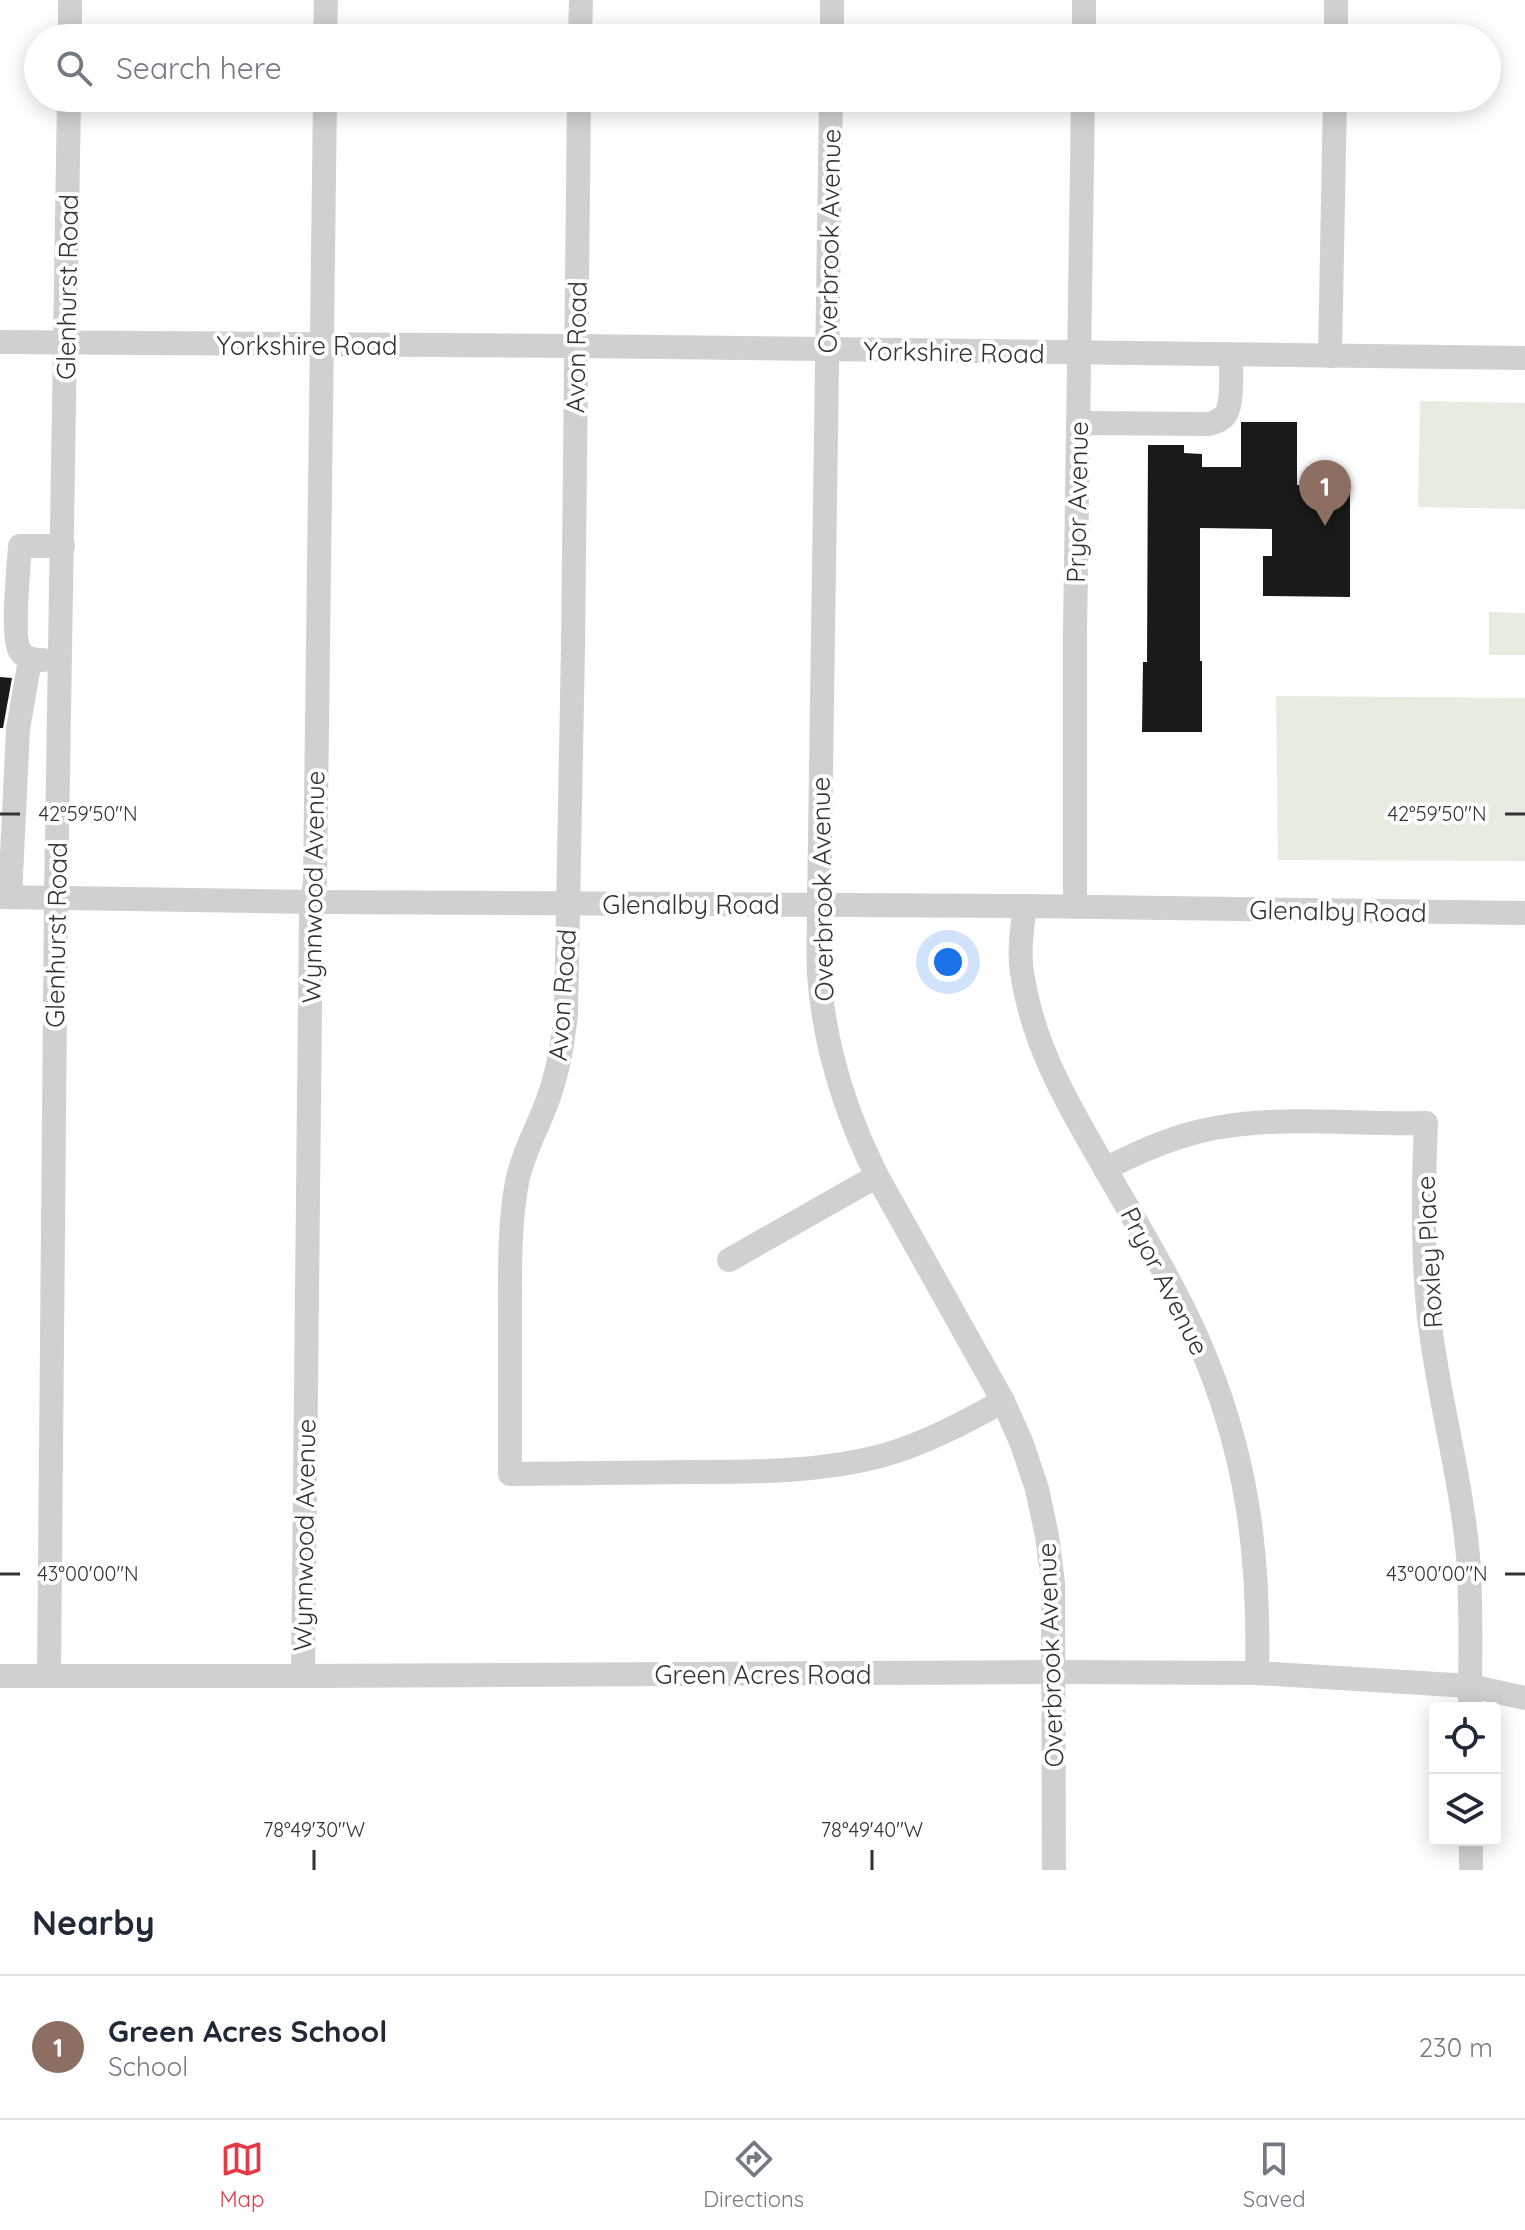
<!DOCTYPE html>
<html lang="en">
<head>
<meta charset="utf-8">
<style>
  body { margin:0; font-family:Quicksand,sans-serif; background:#f2f2f3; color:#1f2937 }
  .controls { position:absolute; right:24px; bottom:24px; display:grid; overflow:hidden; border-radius:8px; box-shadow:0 4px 20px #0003 }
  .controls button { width:72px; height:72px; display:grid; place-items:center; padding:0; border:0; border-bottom:2px solid #e0e1e3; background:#fff; color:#1f2937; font:40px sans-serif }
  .you { position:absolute; left:948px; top:962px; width:28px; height:28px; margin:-20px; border:6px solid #fff; border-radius:50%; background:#1a73e8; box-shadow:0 0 0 12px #1a73e833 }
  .badge { display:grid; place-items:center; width:52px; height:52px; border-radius:50%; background:#e63946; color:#fff; font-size:26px; font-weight:700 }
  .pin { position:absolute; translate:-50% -66px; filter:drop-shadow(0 2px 4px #0008) }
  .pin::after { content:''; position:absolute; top:42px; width:28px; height:24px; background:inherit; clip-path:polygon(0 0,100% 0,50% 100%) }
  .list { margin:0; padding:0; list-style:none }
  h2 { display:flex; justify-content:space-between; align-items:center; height:104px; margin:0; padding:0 32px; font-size:34px }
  h2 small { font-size:26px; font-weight:400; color:#747a83 }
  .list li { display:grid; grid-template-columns:52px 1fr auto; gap:24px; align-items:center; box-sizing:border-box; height:144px; padding:0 32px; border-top:2px solid #e0e1e3 }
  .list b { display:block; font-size:30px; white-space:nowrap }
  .list p { margin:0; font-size:26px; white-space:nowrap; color:#747a83 }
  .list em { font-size:26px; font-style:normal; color:#747a83 }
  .icon { flex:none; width:44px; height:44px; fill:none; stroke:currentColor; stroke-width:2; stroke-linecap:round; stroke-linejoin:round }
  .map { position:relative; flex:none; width:1525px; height:1870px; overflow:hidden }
  .search { position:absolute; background:#fff; box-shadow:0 4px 20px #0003; left:24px; right:24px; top:24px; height:88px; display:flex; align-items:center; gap:20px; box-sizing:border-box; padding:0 28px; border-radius:44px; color:#747a83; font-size:30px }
  .sheet { height:248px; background:#fff }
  nav { display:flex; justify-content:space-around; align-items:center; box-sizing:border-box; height:112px; border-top:2px solid #e0e1e3; background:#fff; font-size:22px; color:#747a83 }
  nav a { display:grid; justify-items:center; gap:4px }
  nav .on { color:#e63946 }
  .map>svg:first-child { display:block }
</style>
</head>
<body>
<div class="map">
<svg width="1525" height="1870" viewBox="0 0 1525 1870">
  <rect width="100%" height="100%" fill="#fff"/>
  <g fill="#e6ecdf">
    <path d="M1420,401L1525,403V509L1418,507Z"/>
    <path d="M1489,612L1525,613V655H1489Z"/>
    <path d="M1276,696L1525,698V861L1278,860Z"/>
  </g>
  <g fill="#1a1a1a">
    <path d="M1241,422H1297V485H1350V597L1263,596V556H1272V529L1200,528V661H1202V732H1142L1143,662H1147L1148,445H1184V453L1202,454V467H1241Z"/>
    <path d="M0,677L12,678L3,728H0Z"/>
  </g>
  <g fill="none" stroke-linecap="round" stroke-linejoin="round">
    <g stroke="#d0d0d0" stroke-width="24">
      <path d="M70,38V0"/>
      <path d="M325,38L326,0"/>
      <path d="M580,38L581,0"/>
      <path d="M832,38V0"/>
      <path d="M1084,38V0"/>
      <path d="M1336,38V0"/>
      <path d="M579,98L573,647L566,1013C563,1043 558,1073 547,1102C537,1129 523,1153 517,1182C509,1226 510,1271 510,1315C510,1368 510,1421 510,1474C571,1473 632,1473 693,1472C756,1472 819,1472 881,1456C924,1444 964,1423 1003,1401"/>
      <path d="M831,98L819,905C819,928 818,951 819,974C824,1045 845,1112 877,1176L1003,1401L1022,1444L1037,1489L1047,1536L1053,1583L1054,1870"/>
      <path d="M0,342L577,346L1525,358"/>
      <path d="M1330,356L1335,98"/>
      <path d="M1078,423L1209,424C1216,422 1222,420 1226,414C1233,403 1231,369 1231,355"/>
      <path d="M43,660C34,660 25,659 20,651C11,636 19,567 20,546H63"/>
      <path d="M0,897L313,902L1025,906L1525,913"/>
      <path d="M10,897L18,729L30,660"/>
      <path d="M1025,906C1022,930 1018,954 1023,978C1033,1041 1063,1096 1095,1151C1130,1213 1170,1276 1199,1342C1247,1452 1260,1554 1257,1673"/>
      <path d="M1075,907V632L1083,98"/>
      <path d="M1105,1169C1140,1151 1176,1135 1215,1128C1284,1115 1356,1125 1426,1123C1423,1188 1422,1252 1429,1317C1438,1397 1461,1476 1468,1556C1472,1607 1470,1657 1470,1708"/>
      <path d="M729,1260L877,1176"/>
      <path d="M0,1676H303L1054,1672L1257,1673L1470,1686L1525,1698"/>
      <path d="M49,1676L56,897L69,98"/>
      <path d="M303,1676L311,911L315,882L325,98"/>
      <path d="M1471,1840V1870"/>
    </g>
  </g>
  <path fill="none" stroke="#333" stroke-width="3" d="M0,814H20M1505,814H1525M0,1574H20M1505,1574H1525M314,1850V1870M872,1850V1870"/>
  <g text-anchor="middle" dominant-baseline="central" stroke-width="8" stroke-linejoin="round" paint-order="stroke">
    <g font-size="26" fill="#333" stroke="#fff">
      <text transform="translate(829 241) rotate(-89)">Overbrook Avenue</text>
      <text transform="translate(67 287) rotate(-89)">Glenhurst Road</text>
      <text x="307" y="345">Yorkshire Road</text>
      <text transform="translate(576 347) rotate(-89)">Avon Road</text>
      <text transform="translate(954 352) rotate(1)">Yorkshire Road</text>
      <text transform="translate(1077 502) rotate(-89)">Pryor Avenue</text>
      <text transform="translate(313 887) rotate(-89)">Wynnwood Avenue</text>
      <text transform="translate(822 889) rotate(-91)">Overbrook Avenue</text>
      <text x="691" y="904">Glenalby Road</text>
      <text transform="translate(1338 911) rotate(1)">Glenalby Road</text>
      <text transform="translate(56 935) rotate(-89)">Glenhurst Road</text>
      <text transform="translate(562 995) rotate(-86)">Avon Road</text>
      <text transform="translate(1429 1252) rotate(-93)">Roxley Place</text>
      <text transform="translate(1165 1281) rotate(63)">Pryor Avenue</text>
      <text transform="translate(304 1535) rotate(-89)">Wynnwood Avenue</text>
      <text transform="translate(1050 1655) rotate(-92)">Overbrook Avenue</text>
      <text x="763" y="1674">Green Acres Road</text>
    </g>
  </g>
  <g font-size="20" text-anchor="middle" fill="#333" stroke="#fff" stroke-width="8" stroke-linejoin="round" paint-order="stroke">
    <text x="1437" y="821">42°59'50"N</text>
    <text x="88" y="821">42°59'50"N</text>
    <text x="1437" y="1581">43°00'00"N</text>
    <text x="88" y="1581">43°00'00"N</text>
    <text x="314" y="1837">78°49'30"W</text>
    <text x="872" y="1837">78°49'40"W</text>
  </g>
</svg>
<div class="controls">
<button><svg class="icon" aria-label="locate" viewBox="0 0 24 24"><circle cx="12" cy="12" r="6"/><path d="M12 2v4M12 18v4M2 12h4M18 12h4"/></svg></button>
<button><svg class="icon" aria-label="layers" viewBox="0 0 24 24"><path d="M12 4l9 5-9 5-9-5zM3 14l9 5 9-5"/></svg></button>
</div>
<div class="you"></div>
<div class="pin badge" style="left:1325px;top:526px;background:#8d6e63">1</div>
<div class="search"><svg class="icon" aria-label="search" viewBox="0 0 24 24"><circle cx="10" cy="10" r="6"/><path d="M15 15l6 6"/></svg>Search here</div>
</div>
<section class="sheet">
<h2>Nearby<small></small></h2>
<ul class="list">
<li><span class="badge" style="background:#8d6e63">1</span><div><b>Green Acres School</b><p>School</p></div><em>230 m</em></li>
</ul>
</section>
<nav>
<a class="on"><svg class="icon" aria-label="map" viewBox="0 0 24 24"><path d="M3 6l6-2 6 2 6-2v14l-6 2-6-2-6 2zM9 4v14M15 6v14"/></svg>Map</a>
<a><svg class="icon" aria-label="directions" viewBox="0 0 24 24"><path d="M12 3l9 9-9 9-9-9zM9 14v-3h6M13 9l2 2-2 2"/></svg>Directions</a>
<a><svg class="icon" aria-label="saved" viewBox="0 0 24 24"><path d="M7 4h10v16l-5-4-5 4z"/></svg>Saved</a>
</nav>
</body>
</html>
